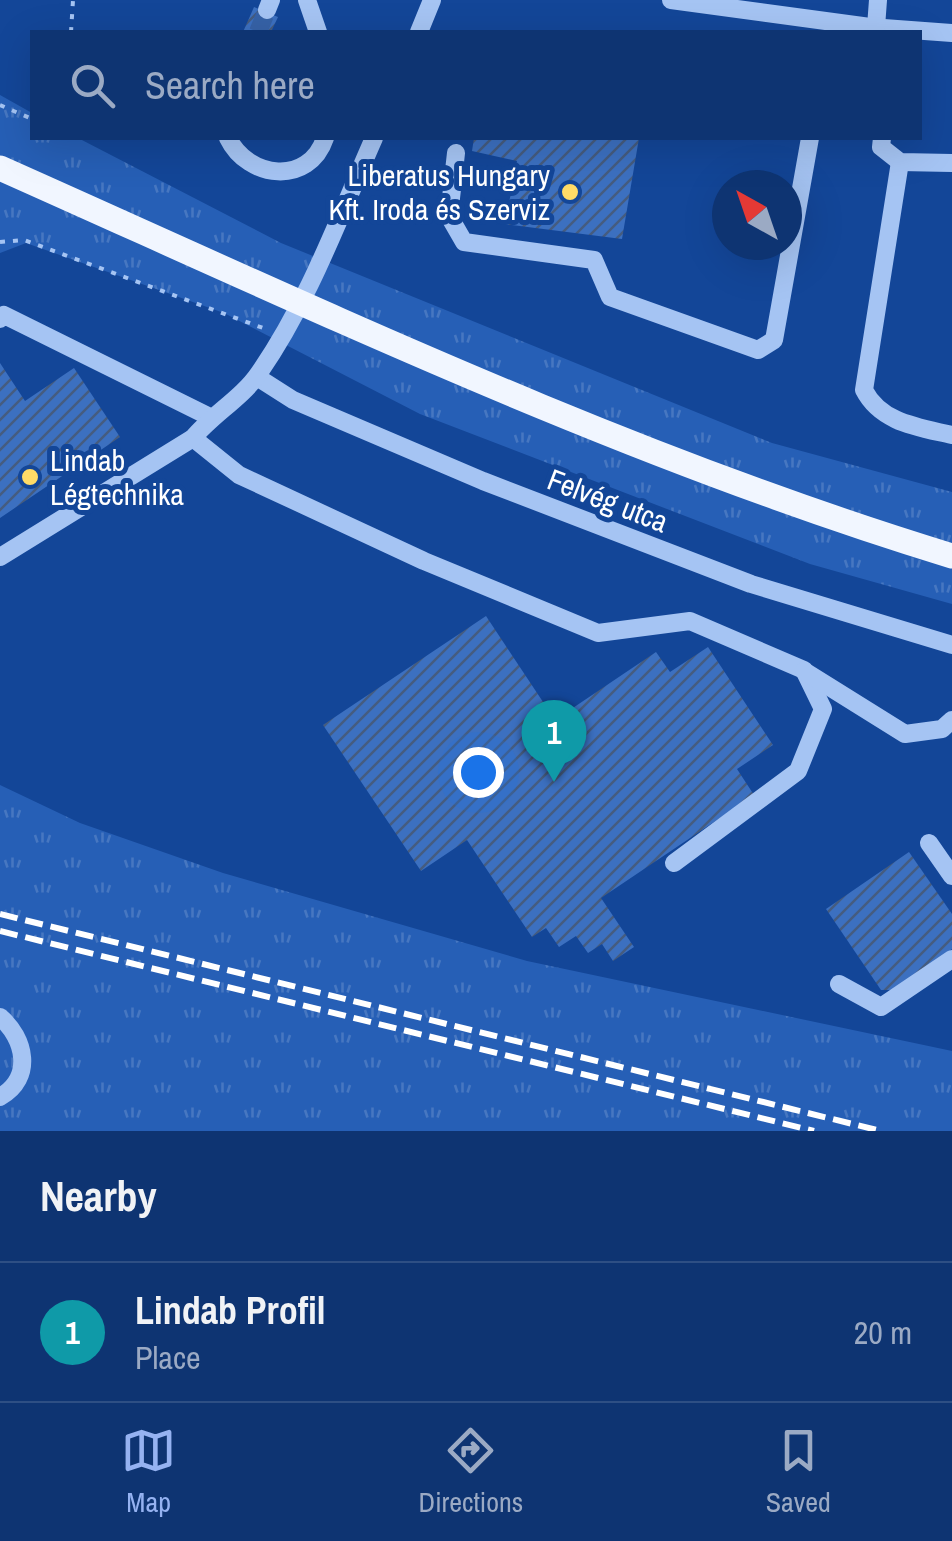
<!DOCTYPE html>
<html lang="en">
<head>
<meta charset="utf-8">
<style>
  body { margin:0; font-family:"Archivo Narrow",sans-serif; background:#1c3f7a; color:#f1f3f6 }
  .compass { position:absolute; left:712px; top:170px; width:90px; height:90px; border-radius:50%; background:#0e3472; box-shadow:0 10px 40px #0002; rotate:320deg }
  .you { position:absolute; left:478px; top:772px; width:35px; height:35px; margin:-25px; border:8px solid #fff; border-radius:50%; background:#1a73e8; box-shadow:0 0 0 15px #1a73e833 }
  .badge { display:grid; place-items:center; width:65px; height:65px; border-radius:50%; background:#95b2f1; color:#fff; font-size:32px; font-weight:700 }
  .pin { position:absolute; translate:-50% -82px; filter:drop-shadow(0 2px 5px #0008) }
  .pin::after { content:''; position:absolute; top:52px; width:35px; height:30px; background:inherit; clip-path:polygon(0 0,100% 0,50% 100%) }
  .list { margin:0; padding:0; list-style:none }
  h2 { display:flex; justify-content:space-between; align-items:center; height:130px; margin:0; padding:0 40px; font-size:42px }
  h2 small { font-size:32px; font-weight:400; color:#9baac4 }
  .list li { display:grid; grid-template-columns:65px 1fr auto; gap:30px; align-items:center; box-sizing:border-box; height:140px; padding:0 40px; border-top:2px solid #2e4f84 }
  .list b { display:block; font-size:38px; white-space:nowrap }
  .list p { margin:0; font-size:32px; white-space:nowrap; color:#9baac4 }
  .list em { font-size:32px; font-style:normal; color:#9baac4 }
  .icon { flex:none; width:55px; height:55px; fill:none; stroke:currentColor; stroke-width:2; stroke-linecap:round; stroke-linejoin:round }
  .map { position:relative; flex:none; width:952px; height:1131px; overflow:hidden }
  .search { position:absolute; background:#0e3472; box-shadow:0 10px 40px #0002; left:30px; right:30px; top:30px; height:110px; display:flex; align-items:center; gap:25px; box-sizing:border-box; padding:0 35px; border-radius:0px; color:#9baac4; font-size:38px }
  .sheet { height:270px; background:#0e3472 }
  nav { display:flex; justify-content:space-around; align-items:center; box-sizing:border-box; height:140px; border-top:2px solid #2e4f84; background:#0e3472; font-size:28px; color:#9baac4 }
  nav a { display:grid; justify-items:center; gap:5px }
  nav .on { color:#95b2f1 }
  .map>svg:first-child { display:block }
</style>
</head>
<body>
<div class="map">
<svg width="952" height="1131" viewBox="0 0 952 1131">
  <defs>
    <pattern id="grass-tufts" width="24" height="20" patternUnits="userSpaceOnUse" patternTransform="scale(2.5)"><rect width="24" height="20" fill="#265fb6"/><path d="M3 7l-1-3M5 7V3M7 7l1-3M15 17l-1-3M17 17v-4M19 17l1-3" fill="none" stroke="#4777c1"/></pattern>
    <pattern id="building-hatch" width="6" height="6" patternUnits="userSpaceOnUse" patternTransform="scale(2.5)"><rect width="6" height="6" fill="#3c70c0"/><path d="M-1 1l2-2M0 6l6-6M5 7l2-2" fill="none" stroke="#455c80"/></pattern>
  </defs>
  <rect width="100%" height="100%" fill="#134698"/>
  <g fill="url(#grass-tufts)">
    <path d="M0,95L32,113V138H78L281,243L772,443L952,492V604L810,564L420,414L224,313L26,243L0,253Z"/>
    <path d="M0,785L80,823L223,873L527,961L952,1051V1131H0Z"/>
  </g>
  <g fill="url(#building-hatch)">
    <path d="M254,7L278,17L271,32H243Z"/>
    <path d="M474,138H639L622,239L505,224L517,161L472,151Z"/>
    <path d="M0,363L25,401L74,368L120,437L0,518Z"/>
    <path d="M486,616L555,720L656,652L670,672L708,647L773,745L737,769L754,795L601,898L634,947L613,961L602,944L588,953L576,936L559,947L546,928L532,937L467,840L421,871L323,725Z"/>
    <path d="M909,852L952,914V949L895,990H881L826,909Z"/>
  </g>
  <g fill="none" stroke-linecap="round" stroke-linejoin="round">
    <path stroke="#3662a7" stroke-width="18" stroke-dasharray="18 9" stroke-linecap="butt" d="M258,32L267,10"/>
    <g stroke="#a5c4f3" stroke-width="4" stroke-dasharray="5 8" stroke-linecap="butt">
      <path d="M71,32L73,0"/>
      <path d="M0,105L32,119"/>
      <path d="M0,242L24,240L263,328"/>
    </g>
    <g stroke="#a5c4f3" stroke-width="18">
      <path d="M307,0L318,32"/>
      <path d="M671,0L870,27L952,33"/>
      <path d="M267,10L271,0"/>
      <path d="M876,27L878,0"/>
      <path d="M419,32L432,0"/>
      <path d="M228,138C248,179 309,186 325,138"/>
      <path d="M882,138L881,147L900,162L952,163"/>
      <path d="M456,153L449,216L464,242L594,260L610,297L758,350L774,340L810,138"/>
      <path d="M900,162L864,390C881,423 918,427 952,435"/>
      <path d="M0,319L4,315L210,417"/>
      <path d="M257,377L293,400L483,481L751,584L952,645"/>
      <path d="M193,438L239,475L424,561L598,633L690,621L804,670L823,709L798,771L674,863"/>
      <path d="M0,557L193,438C213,414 242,398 259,373C309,301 339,217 374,138"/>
      <path d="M804,671L905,734L942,729L952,720"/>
      <path d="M929,843L952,876"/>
      <path d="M839,984L881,1007L952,959"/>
      <path d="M0,1017C25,1038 34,1078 0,1097"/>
    </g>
    <path stroke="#f1f6ff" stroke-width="25" d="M0,168C312,307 624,456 952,556"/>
    <g stroke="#fff" stroke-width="6" stroke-dasharray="18 8" stroke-linecap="butt">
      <path d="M0,914L881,1131"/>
      <path d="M0,931L814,1131"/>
    </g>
  </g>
  <g fill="#ffdb67" stroke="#134698" stroke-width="4">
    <circle cx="570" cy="192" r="10"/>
    <circle cx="30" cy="477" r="10"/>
  </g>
  <g text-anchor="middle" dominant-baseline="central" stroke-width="10" stroke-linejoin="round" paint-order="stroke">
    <g font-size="30" fill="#fff" stroke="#134698" text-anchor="end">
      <text x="550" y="175">Liberatus Hungary<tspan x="550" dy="34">Kft. Iroda és Szerviz</tspan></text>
      <text x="50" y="460" text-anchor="start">Lindab<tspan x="50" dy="34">Légtechnika</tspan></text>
    </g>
    <g font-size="30" fill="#fff" stroke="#134698">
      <text transform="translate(608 500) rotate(21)">Felvég utca</text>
    </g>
  </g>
</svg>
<svg class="compass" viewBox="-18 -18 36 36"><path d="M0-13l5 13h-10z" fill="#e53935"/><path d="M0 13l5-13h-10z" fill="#9baac4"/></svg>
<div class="you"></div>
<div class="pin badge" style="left:554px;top:782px;background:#0f9aa8">1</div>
<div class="search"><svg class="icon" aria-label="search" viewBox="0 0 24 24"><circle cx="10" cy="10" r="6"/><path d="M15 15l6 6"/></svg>Search here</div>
</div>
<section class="sheet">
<h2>Nearby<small></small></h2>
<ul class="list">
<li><span class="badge" style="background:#0f9aa8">1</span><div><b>Lindab Profil</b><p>Place</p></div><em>20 m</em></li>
</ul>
</section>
<nav>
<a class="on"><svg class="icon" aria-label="map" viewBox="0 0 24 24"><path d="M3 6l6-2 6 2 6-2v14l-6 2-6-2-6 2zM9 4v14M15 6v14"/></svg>Map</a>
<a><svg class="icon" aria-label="directions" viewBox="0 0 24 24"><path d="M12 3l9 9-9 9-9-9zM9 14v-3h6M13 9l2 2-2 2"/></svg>Directions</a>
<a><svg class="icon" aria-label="saved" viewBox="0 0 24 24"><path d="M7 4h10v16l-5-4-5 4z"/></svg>Saved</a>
</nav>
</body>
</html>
